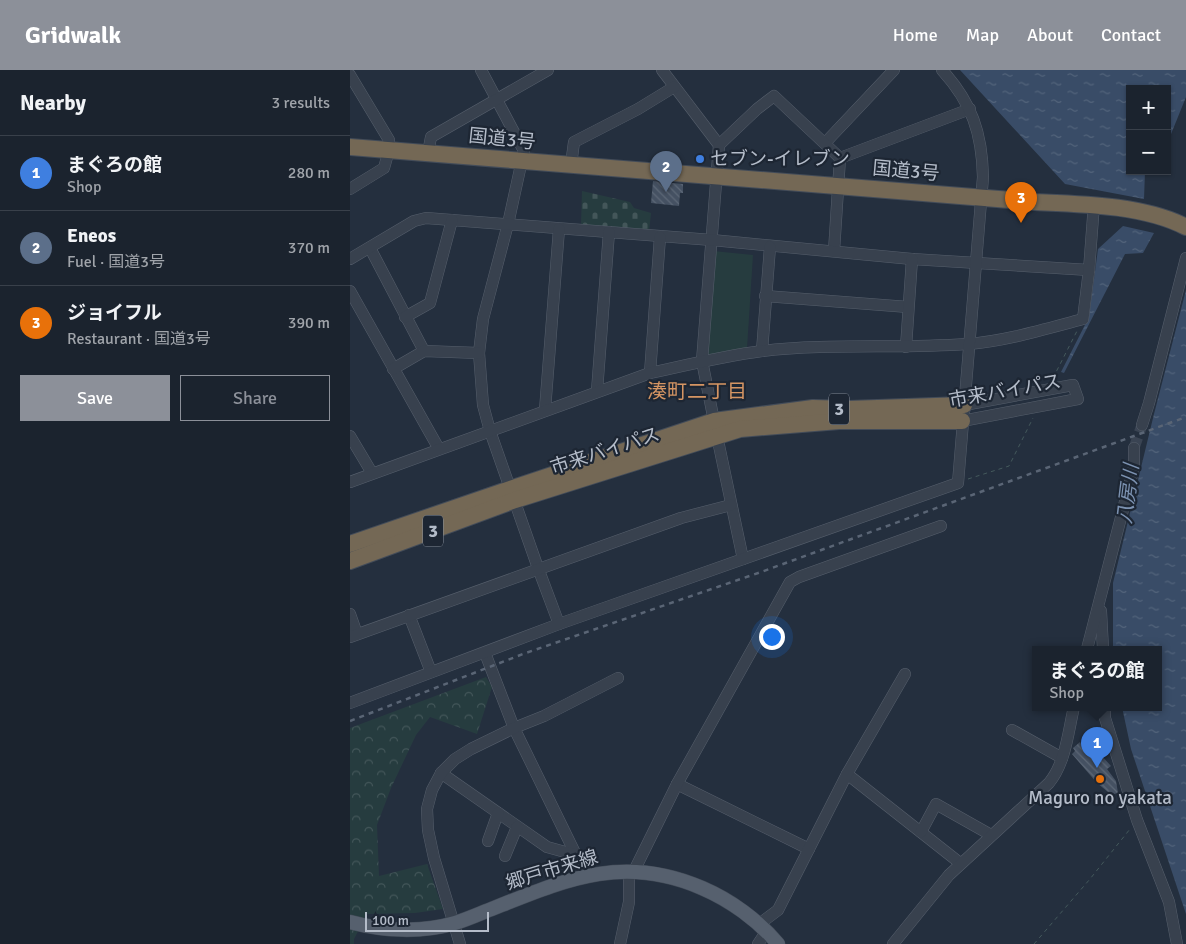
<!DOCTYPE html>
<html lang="en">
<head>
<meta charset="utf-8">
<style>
  body { margin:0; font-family:Signika,"Noto Sans JP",sans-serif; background:#282f3a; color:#f1f3f6 }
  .controls { position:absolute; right:15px; top:15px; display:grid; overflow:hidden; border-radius:0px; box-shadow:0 1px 4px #0004 }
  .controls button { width:45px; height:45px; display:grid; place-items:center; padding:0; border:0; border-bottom:1px solid #39404a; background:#1b232e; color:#f1f3f6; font:25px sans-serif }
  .scale { position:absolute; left:15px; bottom:12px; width:124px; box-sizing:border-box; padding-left:5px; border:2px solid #b4bcc9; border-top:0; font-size:14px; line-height:18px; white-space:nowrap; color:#b4bcc9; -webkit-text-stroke:4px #1d2633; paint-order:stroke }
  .you { position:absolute; left:421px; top:566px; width:18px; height:18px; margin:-12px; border:4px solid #fff; border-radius:50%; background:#1a73e8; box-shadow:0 0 0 8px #1a73e833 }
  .badge { display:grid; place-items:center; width:32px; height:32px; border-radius:50%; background:#8c9099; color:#fff; font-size:16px; font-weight:700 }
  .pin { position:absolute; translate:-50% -41px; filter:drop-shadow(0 1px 2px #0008) }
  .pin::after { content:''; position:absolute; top:26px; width:18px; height:15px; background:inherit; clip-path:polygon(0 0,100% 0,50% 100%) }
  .popup { position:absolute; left:682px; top:576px; width:130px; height:65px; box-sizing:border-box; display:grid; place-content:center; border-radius:0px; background:#1b232e; filter:drop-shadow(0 1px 4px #0005); font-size:16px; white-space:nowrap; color:#a0a4aa }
  .popup b { font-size:19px; color:#f1f3f6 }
  .popup::after { content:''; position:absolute; left:50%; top:100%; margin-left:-10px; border:10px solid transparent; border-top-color:#1b232e }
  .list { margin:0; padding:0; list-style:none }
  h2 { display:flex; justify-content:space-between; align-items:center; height:65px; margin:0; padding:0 20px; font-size:21px }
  h2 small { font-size:16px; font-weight:400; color:#a0a4aa }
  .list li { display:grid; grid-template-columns:32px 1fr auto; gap:15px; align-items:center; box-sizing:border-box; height:75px; padding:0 20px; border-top:1px solid #39404a }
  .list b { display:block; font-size:19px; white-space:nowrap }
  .list p { margin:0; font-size:16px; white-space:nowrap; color:#a0a4aa }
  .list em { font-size:16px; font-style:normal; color:#a0a4aa }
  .actions { display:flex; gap:10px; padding:15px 20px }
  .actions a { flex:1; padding:11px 0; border:1px solid #8c9099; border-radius:0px; text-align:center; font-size:18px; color:#8c9099 }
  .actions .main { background:#8c9099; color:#fff }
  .map { position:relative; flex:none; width:836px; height:874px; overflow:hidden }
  header { display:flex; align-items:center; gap:30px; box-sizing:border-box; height:70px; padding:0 25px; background:#8c9099; color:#fff }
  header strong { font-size:24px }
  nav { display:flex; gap:28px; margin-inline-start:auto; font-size:18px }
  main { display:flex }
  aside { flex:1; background:#1b232e }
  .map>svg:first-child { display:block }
</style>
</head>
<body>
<header>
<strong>Gridwalk</strong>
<nav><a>Home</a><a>Map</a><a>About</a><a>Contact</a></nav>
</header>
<main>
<aside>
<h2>Nearby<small>3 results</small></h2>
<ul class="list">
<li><span class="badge" style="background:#3f7fe0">1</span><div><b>まぐろの館</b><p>Shop</p></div><em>280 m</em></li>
<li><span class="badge" style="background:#5c6f8a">2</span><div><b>Eneos</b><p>Fuel · 国道3号</p></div><em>370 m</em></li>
<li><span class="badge" style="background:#e8710a">3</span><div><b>ジョイフル</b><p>Restaurant · 国道3号</p></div><em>390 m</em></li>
</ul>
<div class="actions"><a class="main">Save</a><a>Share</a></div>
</aside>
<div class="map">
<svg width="836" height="874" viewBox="0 0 836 874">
  <defs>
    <pattern id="forest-crowns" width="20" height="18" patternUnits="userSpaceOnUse" patternTransform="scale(1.25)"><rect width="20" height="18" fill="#263c3f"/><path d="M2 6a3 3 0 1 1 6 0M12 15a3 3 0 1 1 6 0" fill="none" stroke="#435659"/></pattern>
    <pattern id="cemetery-stones" width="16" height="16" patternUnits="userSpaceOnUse" patternTransform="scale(1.25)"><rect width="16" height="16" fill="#263c3f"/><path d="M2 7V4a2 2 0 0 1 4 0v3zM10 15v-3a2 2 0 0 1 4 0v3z" fill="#435659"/></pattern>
    <pattern id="water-ripples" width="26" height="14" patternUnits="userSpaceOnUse" patternTransform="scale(1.25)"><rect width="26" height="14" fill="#394c67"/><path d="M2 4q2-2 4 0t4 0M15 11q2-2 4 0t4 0" fill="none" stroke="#53647b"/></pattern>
    <pattern id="building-back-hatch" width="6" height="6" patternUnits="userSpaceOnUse" patternTransform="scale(1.25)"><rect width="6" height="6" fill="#455162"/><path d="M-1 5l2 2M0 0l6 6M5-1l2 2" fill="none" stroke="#5d6877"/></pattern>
  </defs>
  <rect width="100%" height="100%" fill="#242f3e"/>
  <path fill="url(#forest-crowns)" d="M136,607L142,617L127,664L80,647L66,665L41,718L27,755L29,806L77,794L93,839L65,843L17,844L4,869V874H0V658Z"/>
  <path fill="url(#cemetery-stones)" d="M232,121L280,132L284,138L301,143L299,162L231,155Z"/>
  <path fill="#263c3f" d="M363,181L403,185L397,279L354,288Z"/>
  <g fill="url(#water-ripples)">
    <path d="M610,0H836V27L817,74V19H780V101H795L794,129L715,114Z"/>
    <path d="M773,156L804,163L793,183L775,184L714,303L711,302L739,247L748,179Z"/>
    <path d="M836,220V844L781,679L772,637H808V579H763V513L804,344Z"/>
  </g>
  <g fill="url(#building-back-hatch)">
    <path d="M303,111L333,114V123H330L329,136L301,133Z"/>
    <path d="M730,672L731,674L734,672L736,674L739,672L761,696L757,699L766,711L768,723L764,724L758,722L747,713L722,684L725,681L723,678Z"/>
  </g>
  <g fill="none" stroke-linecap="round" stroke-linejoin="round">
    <path stroke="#3a4453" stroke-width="11" stroke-dasharray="11 5.5" stroke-linecap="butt" d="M784,378L792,355"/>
    <defs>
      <g id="minor">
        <path d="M131,0L174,81L158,154L133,249L129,283L133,335L140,361L188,498L209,554"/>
        <path d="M312,0L369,75L352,291L364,351"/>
        <path d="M0,5L39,70V80L34,98L0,119"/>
        <path d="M475,73L544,0"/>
        <path d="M369,75L407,39L424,26L490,88L484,181"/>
        <path d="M78,83L81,67L198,0"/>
        <path d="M490,88L620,39"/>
        <path d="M221,95L224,72L288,39L324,17"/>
        <path d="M20,178L74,281"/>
        <path d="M0,189L64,151L76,148L362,170L562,189L739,200"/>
        <path d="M0,221L89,379"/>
        <path d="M415,226L558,237"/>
        <path d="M55,247L80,233L102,150"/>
        <path d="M556,277L562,189"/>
        <path d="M412,281L420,177"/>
        <path d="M43,299L74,281L129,283"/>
        <path d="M300,303L310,167"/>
        <path d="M247,321L259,162"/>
        <path d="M195,340L209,159"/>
        <path d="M612,351L728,329L723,315L614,335"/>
        <path d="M792,355L799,333L836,188"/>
        <path d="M0,366L22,403"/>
        <path d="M367,366L393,489"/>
        <path d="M0,412L300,303C337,295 374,286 412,281C480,273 549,279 617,274C656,271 695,259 733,249L739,200L744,134"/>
        <path d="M751,541L753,579"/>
        <path d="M0,544L7,564"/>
        <path d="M59,545L81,602"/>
        <path d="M0,567L331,448L381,435"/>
        <path d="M737,579L784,397V378"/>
        <path d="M135,583L164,658L226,785L238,805"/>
        <path d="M0,633L209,554L608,413L633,107C632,63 622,33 592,0"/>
        <path d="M755,637V648L787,750L819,832L827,874"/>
        <path d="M662,660L712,688"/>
        <path d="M91,703L197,777L226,785"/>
        <path d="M497,704L610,793"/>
        <path d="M327,714L459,779"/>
        <path d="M571,762L586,734L641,765"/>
        <path d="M138,771L148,743"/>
        <path d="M155,786L167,757"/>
        <path d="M284,801L327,714L440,512L449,507L591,456"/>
        <path d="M408,855L428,840L497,704L555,604"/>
        <path d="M110,874L84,788L78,760L77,739L82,720L91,703L105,689L121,679L164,658L194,646L268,608"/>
        <path d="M270,874L279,832V801"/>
        <path d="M408,874L416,862"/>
        <path d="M543,874L599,805L699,713C716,692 718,662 724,637"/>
      </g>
      <path id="major" d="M0,852C33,861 72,863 105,853C118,849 131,843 144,838C217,809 274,784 352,818C380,830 408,850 428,874"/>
      <g id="highway">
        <path d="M0,77L685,132C732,134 794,135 836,157"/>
        <path d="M0,474L160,419L364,351L463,338L499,339L614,335"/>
        <path d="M0,491L165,430L390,359L489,351H612"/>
      </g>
    </defs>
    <use href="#minor" stroke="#565f6c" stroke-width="12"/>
    <use href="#major" stroke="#414a57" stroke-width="15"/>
    <use href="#highway" stroke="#434c59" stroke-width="18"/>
    <g stroke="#44595c" stroke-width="1" stroke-dasharray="4 4" stroke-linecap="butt">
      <path d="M703,308L727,261"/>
      <path d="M618,409L659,396L683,348"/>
      <path d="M684,874L740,809L780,759"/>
    </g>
    <use href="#minor" stroke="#38414e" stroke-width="11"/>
    <use href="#major" stroke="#56606e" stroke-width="14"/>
    <use href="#highway" stroke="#746855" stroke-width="16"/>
    <path stroke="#5a6575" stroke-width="2.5" stroke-dasharray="5 5" stroke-linecap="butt" d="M0,651L173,584L411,502L836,347"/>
  </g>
  <circle fill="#3f7fe0" stroke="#1d2633" stroke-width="2" cx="350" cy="89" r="5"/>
  <circle fill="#e8710a" stroke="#1d2633" stroke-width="2" cx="750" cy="709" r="5"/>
  <g text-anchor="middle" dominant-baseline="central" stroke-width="4.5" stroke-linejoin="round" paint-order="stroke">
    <g fill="#1d2633" stroke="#878f9c" stroke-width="1">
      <rect x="479" y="323.5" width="20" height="31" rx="4"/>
      <rect x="73" y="445.5" width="20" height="31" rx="4"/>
    </g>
    <g font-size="18" font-weight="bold" fill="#b4bcc9">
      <text x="489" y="339">3</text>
      <text x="83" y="461">3</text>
    </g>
    <g font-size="19" fill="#b4bcc9" stroke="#1d2633">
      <text transform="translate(152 69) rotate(6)">国道3号</text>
      <text transform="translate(556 101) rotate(5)">国道3号</text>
      <text transform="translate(655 321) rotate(-10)">市来バイパス</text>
      <text transform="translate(255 381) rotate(-18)">市来バイパス</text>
      <text transform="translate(202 800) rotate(-17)">郷戸市来線</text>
    </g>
    <g font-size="19" fill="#b4bcc9" stroke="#1d2633" text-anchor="start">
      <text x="360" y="89">セブン-イレブン</text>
      <text x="750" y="728" text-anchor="middle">Maguro no yakata</text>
    </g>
    <g font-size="20" fill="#d59563" stroke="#1d2633">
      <text x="347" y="321">湊町二丁目</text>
    </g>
    <g font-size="20" font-style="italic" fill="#7c92b1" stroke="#1d2633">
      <text transform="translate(778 424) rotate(-83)">八房川</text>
    </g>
  </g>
</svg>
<div class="controls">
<button>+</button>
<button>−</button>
</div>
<div class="scale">100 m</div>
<div class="you"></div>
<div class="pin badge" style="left:747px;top:698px;background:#3f7fe0">1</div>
<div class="popup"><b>まぐろの館</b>Shop</div>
<div class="pin badge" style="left:316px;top:122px;background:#5c6f8a">2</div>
<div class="pin badge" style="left:671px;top:153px;background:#e8710a">3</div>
</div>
</main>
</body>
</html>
